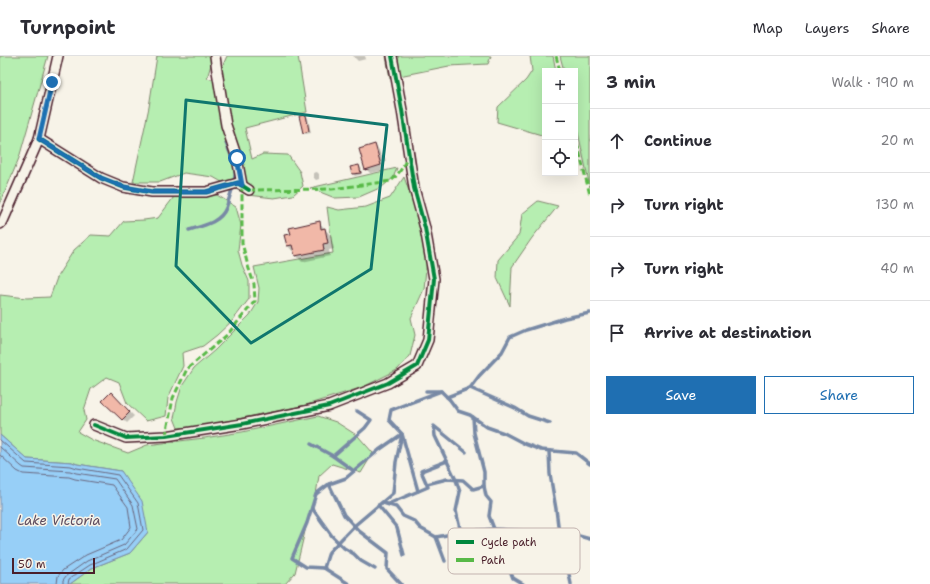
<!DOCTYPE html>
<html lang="en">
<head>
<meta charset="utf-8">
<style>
  body { margin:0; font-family:"Shantell Sans",sans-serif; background:#f2f2f3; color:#2b2b33 }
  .controls { position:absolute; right:12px; top:12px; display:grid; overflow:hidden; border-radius:0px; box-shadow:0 4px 16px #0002 }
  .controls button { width:36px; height:36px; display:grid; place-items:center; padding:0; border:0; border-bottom:1px solid #e1e1e2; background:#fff; color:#2b2b33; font:20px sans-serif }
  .scale { position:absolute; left:12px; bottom:10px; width:83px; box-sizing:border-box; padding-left:4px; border:2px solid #4a1f2b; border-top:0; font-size:11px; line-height:14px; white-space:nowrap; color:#4a1f2b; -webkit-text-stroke:3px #f7f3e8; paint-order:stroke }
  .stop { position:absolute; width:12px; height:12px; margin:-9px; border:3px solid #1f6fb2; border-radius:50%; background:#fff }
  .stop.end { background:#1f6fb2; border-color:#fff; box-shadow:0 1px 4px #0008 }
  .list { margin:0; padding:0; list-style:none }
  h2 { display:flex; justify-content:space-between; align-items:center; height:52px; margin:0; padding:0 16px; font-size:17px }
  h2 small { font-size:13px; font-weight:400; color:#7c7c81 }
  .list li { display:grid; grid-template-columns:26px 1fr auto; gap:12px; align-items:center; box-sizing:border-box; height:64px; padding:0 16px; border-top:1px solid #e1e1e2 }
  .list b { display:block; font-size:15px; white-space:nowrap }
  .list em { font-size:13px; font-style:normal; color:#7c7c81 }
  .actions { display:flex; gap:8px; padding:12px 16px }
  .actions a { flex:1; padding:9px 0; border:1px solid #1f6fb2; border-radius:0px; text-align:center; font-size:14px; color:#1f6fb2 }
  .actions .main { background:#1f6fb2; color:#fff }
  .icon { flex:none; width:22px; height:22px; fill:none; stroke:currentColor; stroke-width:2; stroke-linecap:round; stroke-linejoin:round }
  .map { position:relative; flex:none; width:590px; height:528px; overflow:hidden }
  header { display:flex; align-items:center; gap:24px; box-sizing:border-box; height:56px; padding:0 20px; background:#fff; border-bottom:1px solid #e1e1e2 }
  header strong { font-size:19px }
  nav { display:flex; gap:22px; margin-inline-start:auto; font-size:14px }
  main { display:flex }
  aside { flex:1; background:#fff }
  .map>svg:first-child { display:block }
</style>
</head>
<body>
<header>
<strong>Turnpoint</strong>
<nav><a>Map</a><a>Layers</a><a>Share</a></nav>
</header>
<main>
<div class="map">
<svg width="590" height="528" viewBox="0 0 590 528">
  <rect width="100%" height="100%" fill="#f7f3e8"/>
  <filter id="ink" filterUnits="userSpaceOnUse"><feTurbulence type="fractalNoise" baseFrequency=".025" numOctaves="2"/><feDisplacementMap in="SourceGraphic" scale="8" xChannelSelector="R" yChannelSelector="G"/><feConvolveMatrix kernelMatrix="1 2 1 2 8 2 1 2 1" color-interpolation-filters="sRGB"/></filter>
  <g filter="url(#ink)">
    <g fill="#b6eeb1" stroke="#80866e">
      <path d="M0,0H48L19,102L0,148Z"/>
      <path d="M157,0H212L213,2L207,22L216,24L227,0H298L307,56L245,72L252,103L263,98L288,99L300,116L303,130L293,139L274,142L248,139L227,129L213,121L184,117L160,126H133L149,51Z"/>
      <path d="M386,0H491L488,8L449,10L404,19L390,23Z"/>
      <path d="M530,0H553L556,15H545V80L497,66L498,51L526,24L532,15Z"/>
      <path d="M560,0H590V131L575,63V15H564Z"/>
      <path d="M397,112L393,122L382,131L359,141L335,142L310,132Z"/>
      <path d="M404,121L414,149L427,203L424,233L411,262L415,279L410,300L397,314L363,331L306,349L198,371L178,372L174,362L177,346L182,330L194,312L215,294L250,259L258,246L259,232L254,211L333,197L327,151L339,154L366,151L390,142Z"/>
      <path d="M200,133L217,139L236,151L241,169L238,194L242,209L249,225V243L233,264L217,279L203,290L182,297L183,310L168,342L166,360L146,365L127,347L119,326L107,321L91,333L84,354L86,364L78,376L92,384L128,397L147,389L204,382L242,376L318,360L336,366L358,380L373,397L361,417L332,408L319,420L316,438L307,467L295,517L285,528H70L92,512L130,497L148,476L121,415L77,408L72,406L27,403L0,379V239L27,242L50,241L58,219L74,194L91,179L111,180L124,165L144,164L158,162L177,137Z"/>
      <path d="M538,145L558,150L532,182L512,211L510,250L497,222L498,204L519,179L522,158Z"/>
    </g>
    <path fill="#97cff7" stroke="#7889a5" d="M0,379L27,403L72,406L77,408L121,415L142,445L148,476L130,497L92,512L70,528H0Z"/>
    <g fill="#0003">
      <path d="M353,0H365L366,3L358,5Z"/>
      <path d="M306,60L308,62L311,77L305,78L303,76Z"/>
      <path d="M375,89L379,94L381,100L383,99L385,101L386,106L383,107L385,114L370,117L366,113Z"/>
      <path d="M359,110L361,112L362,118L355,120L353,118L352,111Z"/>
      <path d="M317,116L319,118V123L316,124L314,122L313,117Z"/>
      <path d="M319,166L331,180L334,193L329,194L330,200L302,206L288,190L292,179Z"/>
      <path d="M111,338L134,360L127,367L104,345Z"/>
    </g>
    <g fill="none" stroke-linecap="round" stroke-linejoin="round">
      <g stroke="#69657d" stroke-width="1">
        <path d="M0,384L26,407L71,410L77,412L118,419L138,447L143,474L127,493L90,509L69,523L68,528"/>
        <path d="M0,391L21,410L24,412L70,415L76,417L115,423L133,449L138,473L124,489L87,505L66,520L63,524V528"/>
        <path d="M0,399L17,415L23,418L69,421L75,423L112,429L128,451L131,471L121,484L86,499L63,514L58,520L57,528"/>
      </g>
      <g stroke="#7889a5" stroke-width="3.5">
        <path d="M226,87L235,109"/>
        <path d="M189,174C202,170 220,167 226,152C228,147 229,142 231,137C233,130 236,122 235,115"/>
        <path d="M470,332L515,352L528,360L550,367"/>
        <path d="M426,335H441L450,344L458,355L470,359L487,371L504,377L525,388L541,394L576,397L590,408"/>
        <path d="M447,341L470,332L479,320L502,296L510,281L526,274L565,262L590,257"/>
        <path d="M473,361L474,377L484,416V430L486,440L491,446L489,460L513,522L523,528"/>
        <path d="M311,388L333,400L354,415"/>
        <path d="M549,395L550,418L556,453L559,477L567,508L571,528"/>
        <path d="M333,400L365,372L371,364L357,355"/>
        <path d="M329,428L344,459L359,475L388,497L387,513L401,528"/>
        <path d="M427,428L447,423L463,424L473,433L484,430"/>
        <path d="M383,447L396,451L403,460L414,465L420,472L436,481L445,505"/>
        <path d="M388,448L428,431L421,415L447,405"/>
        <path d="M378,449L397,472L404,499"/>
        <path d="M312,452L332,480L344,492L354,498L361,505L375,513"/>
        <path d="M470,475L472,491L479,508"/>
        <path d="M461,477L456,455L460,436L456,424L435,380L434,370L466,396"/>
        <path d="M436,481L468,475L494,473L559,477L579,480L590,483"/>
        <path d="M324,512L329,496L354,470L393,437L396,406L402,378L389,364L391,354L441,335"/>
        <path d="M349,528L324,512L306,511L292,502L307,467L316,438L329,428L346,422L379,394L402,378L418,435"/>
      </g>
    </g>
    <g fill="#f1b8a8" stroke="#4a1f2b">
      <path d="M306,59L309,75L303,77L299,60Z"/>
      <path d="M375,88L381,109L365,114L359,93Z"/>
      <path d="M359,109L361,117L352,118L350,111Z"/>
      <path d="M320,165L321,173L325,172L328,187L323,188L324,194L295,200L292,189L287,190L284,179L291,178L289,172Z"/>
      <path d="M111,336L130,356L122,364L102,345Z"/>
    </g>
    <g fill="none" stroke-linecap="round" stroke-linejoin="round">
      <defs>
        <g id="minor">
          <path d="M215,0L217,15L226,69L237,102L242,129"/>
          <path d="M39,83L101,122L123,131L152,136H206L238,127L249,134"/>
          <path d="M0,168L3,165L39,83L58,0"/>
          <path d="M94,369L126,382L166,380L242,368L329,350L388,327L417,310L428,284L434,223L425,172L414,132L402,54L392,0"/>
        </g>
      </defs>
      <use href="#minor" stroke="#4a1f2b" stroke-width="12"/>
      <use href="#minor" stroke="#f7f3e8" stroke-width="9"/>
      <g stroke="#58b947" stroke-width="3" stroke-dasharray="6 3" stroke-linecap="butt">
        <path d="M556,0L560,15"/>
        <path d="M575,79L590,139"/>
        <path d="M249,134L332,133L391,125C399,118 404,110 408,99"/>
        <path d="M166,380L173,342L187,313L227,279L255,245L254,228L248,210L242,187V129"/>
      </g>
      <defs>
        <g id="cycleway">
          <path d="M39,83L101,122L123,131L152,136H206L238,127L249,134"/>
          <path d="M94,369L126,382L166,380L242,368L329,350L388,327L417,310L428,284L434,223L425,172L414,132L402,54L392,0"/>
        </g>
      </defs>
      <use href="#cycleway" stroke="#f7f3e8" stroke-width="6"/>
      <use href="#cycleway" stroke="#00873e" stroke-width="4"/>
    </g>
  </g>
  <g fill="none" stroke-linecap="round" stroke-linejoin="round" filter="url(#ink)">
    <path stroke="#1f6fb2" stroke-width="5" d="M52,26L39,83L101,122L124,131L152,136H206L238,127L242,129L237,102"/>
  </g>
  <path fill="none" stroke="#0f766e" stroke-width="3" stroke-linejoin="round" d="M186,44L387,69L371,213L251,287L176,210Z"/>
  <g text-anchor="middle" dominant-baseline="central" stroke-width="3" stroke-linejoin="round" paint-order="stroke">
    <g font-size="13" font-style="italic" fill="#5d4b5e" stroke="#f7f3e8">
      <text x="59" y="464">Lake Victoria</text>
    </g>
  </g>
  <rect x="448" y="472" width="132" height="46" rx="6" fill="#f7f3e8" stroke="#c3b3af" stroke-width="1"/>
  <rect x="456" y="484" width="18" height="4" fill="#00873e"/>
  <rect x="456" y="502" width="18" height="4" fill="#58b947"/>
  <g font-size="11" fill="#4a1f2b">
    <text x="481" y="490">Cycle path</text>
    <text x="481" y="508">Path</text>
  </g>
</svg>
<div class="controls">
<button>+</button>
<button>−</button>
<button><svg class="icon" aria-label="locate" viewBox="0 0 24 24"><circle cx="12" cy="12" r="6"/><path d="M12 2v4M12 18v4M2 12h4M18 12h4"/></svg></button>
</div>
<div class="scale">50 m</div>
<div class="stop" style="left:237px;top:102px"></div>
<div class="stop end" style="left:52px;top:26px"></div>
</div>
<aside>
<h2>3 min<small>Walk · 190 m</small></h2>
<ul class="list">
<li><svg class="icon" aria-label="ahead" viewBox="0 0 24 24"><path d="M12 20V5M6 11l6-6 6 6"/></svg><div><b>Continue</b></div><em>20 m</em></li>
<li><svg class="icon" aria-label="right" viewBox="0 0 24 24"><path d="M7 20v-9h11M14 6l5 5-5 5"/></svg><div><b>Turn right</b></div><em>130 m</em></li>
<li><svg class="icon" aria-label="right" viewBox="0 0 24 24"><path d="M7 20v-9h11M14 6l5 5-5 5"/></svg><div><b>Turn right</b></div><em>40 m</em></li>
<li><svg class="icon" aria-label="arrive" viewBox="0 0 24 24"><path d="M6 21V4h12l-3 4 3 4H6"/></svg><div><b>Arrive at destination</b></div></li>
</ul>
<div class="actions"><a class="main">Save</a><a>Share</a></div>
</aside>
</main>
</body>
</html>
